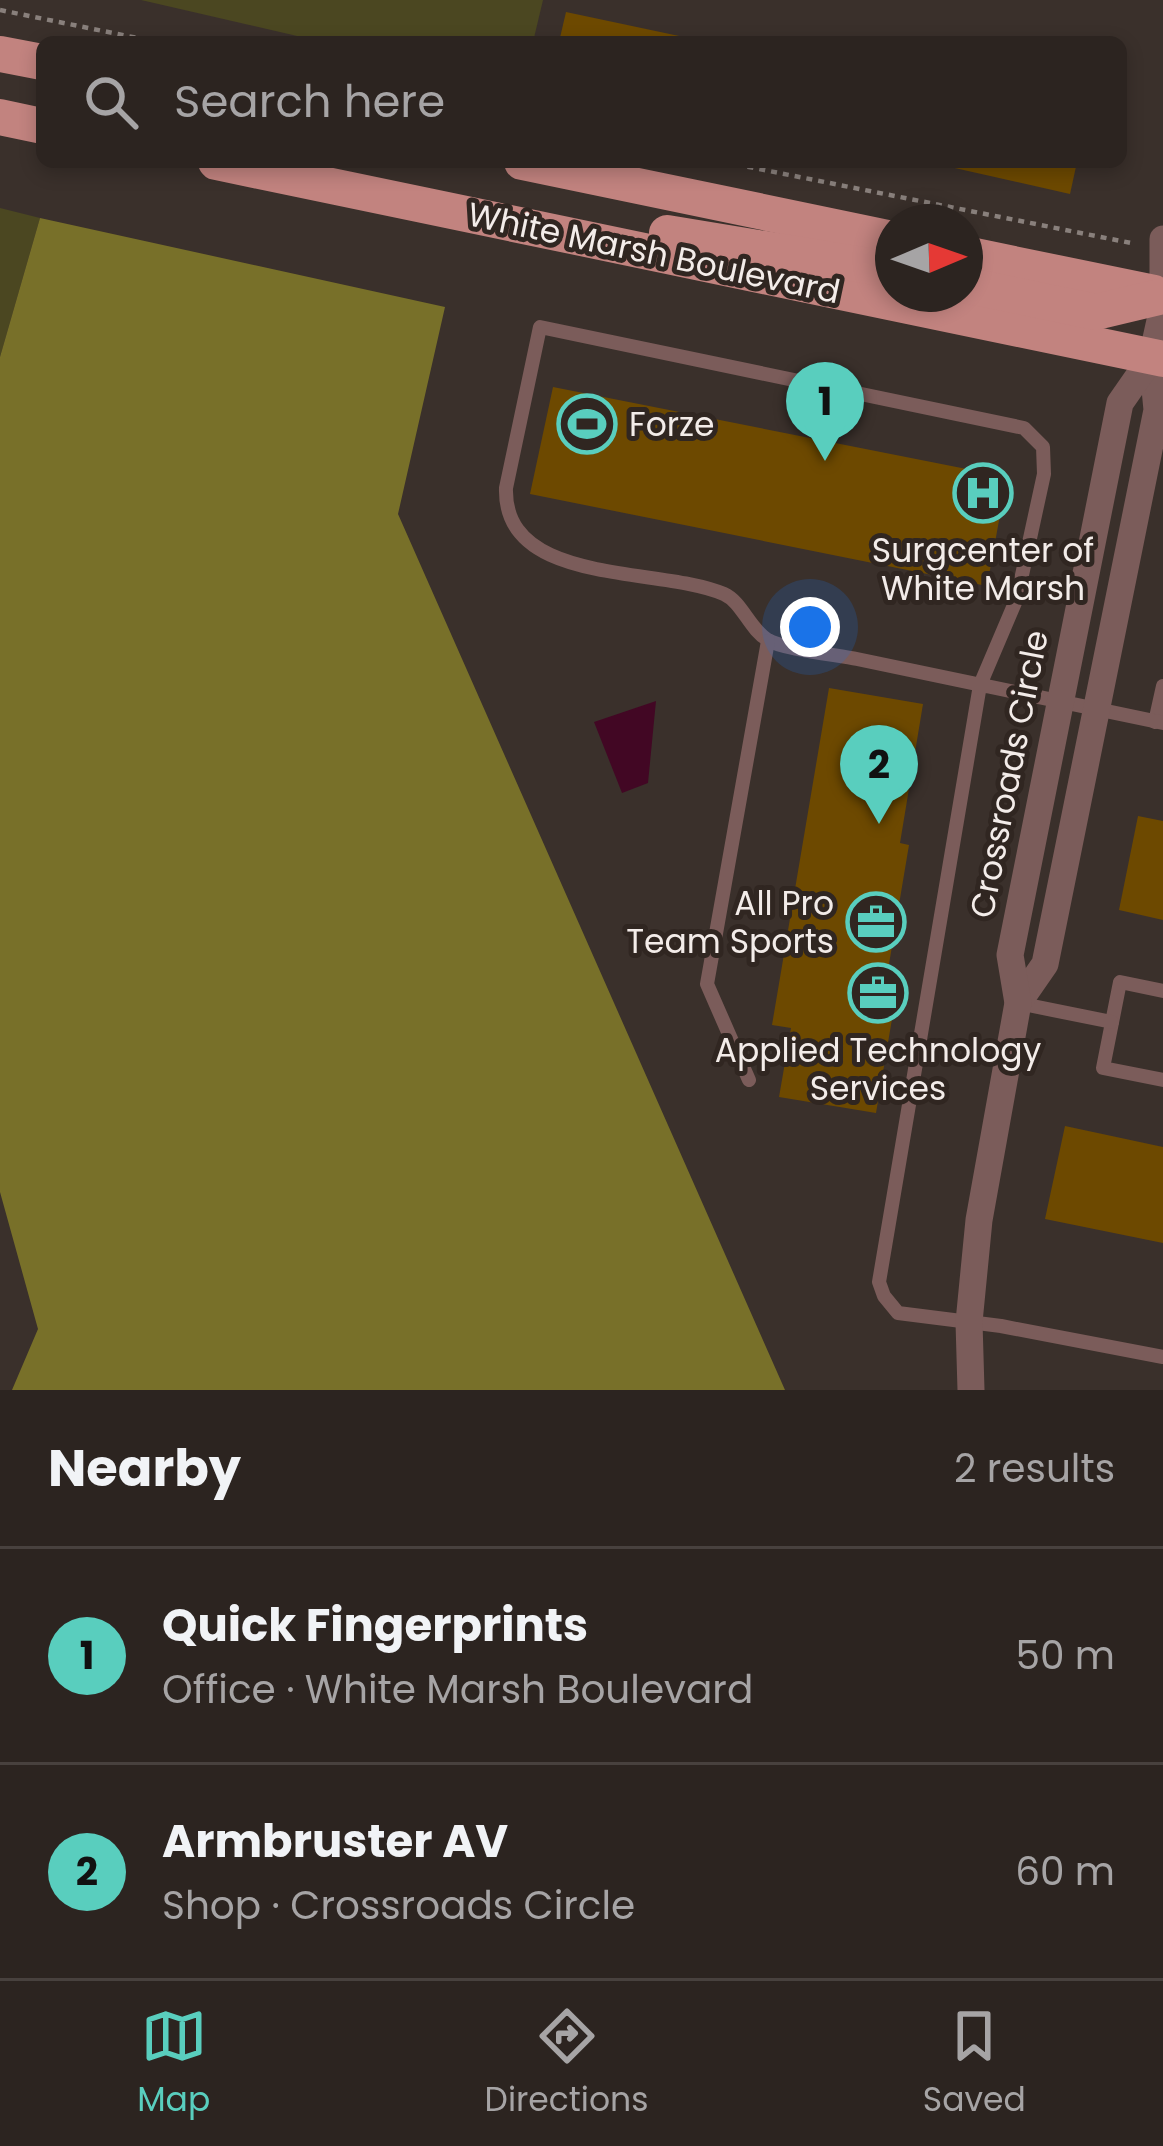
<!DOCTYPE html>
<html lang="en">
<head>
<meta charset="utf-8">
<style>
  body { margin:0; font-family:Poppins,sans-serif; background:#342c29; color:#f1f3f6 }
  .compass { position:absolute; left:875px; top:204px; width:108px; height:108px; border-radius:50%; background:#2c2420; box-shadow:0 6px 18px #0003; rotate:88deg }
  .you { position:absolute; left:810px; top:627px; width:42px; height:42px; margin:-30px; border:9px solid #fff; border-radius:50%; background:#1a73e8; box-shadow:0 0 0 18px #1a73e833 }
  .badge { display:grid; place-items:center; width:78px; height:78px; border-radius:50%; background:#59cebe; color:#111; font-size:39px; font-weight:700 }
  .pin { position:absolute; translate:-50% -99px; filter:drop-shadow(0 3px 6px #0008) }
  .pin::after { content:''; position:absolute; top:63px; width:42px; height:36px; background:inherit; clip-path:polygon(0 0,100% 0,50% 100%) }
  .list { margin:0; padding:0; list-style:none }
  h2 { display:flex; justify-content:space-between; align-items:center; height:156px; margin:0; padding:0 48px; font-size:51px }
  h2 small { font-size:39px; font-weight:400; color:#a6a4a5 }
  .list li { display:grid; grid-template-columns:78px 1fr auto; gap:36px; align-items:center; box-sizing:border-box; height:216px; padding:0 48px; border-top:3px solid #48413e }
  .list b { display:block; font-size:45px; white-space:nowrap }
  .list p { margin:0; font-size:39px; white-space:nowrap; color:#a6a4a5 }
  .list em { font-size:39px; font-style:normal; color:#a6a4a5 }
  .icon { flex:none; width:66px; height:66px; fill:none; stroke:currentColor; stroke-width:2; stroke-linecap:round; stroke-linejoin:round }
  .map { position:relative; flex:none; width:1163px; height:1390px; overflow:hidden }
  .search { position:absolute; background:#2c2420; box-shadow:0 6px 18px #0003; left:36px; right:36px; top:36px; height:132px; display:flex; align-items:center; gap:30px; box-sizing:border-box; padding:0 42px; border-radius:18px; color:#a6a4a5; font-size:45px }
  .sheet { height:588px; background:#2c2420 }
  nav { display:flex; justify-content:space-around; align-items:center; box-sizing:border-box; height:168px; border-top:3px solid #48413e; background:#2c2420; font-size:33px; color:#a6a4a5 }
  nav a { display:grid; justify-items:center; gap:6px }
  nav .on { color:#59cebe }
  .map>svg:first-child { display:block }
</style>
</head>
<body>
<div class="map">
<svg width="1163" height="1390" viewBox="0 0 1163 1390">
  <rect width="100%" height="100%" fill="#3a302b"/>
  <g fill="#4b4721">
    <path d="M141,0H543L533,42H323Z"/>
    <path d="M0,208L40,218L0,357Z"/>
  </g>
  <path fill="#787029" d="M40,218L445,307L398,514L785,1390H12L38,1329L0,1192V357Z"/>
  <path fill="#420724" d="M656,701L648,783L622,793L594,722Z"/>
  <g fill="#6d4900">
    <path d="M566,12L698,40V42H559Z"/>
    <path d="M928,162H1077L1070,194Z"/>
    <path d="M553,387L1007,477L987,586L530,494Z"/>
    <path d="M829,688L923,704L900,843L909,845L887,976L899,978L876,1113L779,1097L791,1028L772,1025Z"/>
    <path d="M1138,816L1163,821V920L1119,910Z"/>
    <path d="M1065,1126L1163,1147V1243L1045,1219Z"/>
  </g>
  <g fill="none" stroke-linecap="round" stroke-linejoin="round">
    <g stroke="#89807c" stroke-width="4.5" stroke-dasharray="6 6" stroke-linecap="butt">
      <path d="M0,10L157,42"/>
      <path d="M724,162L1131,243"/>
    </g>
    <g stroke="#7b5c5a" stroke-width="14">
      <path d="M1155,722L1163,686"/>
      <path d="M1163,723C1061,702 959,681 857,659C838,655 782,649 768,640C750,630 742,602 724,594C660,566 503,587 506,488L540,327L1024,428L1043,447L1044,474L1017,598L980,685L879,1282L884,1296L898,1313L1001,1326L1163,1357"/>
      <path d="M1163,991L1120,982L1103,1068L1163,1080"/>
      <path d="M1018,1003L1112,1022"/>
      <path d="M749,1080L707,984L768,641"/>
    </g>
    <g stroke="#7b5c5a" stroke-width="27">
      <path d="M1163,239V274"/>
      <path d="M1018,1003L1045,964L1157,410L1152,357L1163,307"/>
      <path d="M971,1390L969,1322L979,1220L1018,1003L1010,955L1120,403L1152,357"/>
    </g>
    <g stroke="#c2837f" stroke-width="36">
      <path d="M0,54L42,62"/>
      <path d="M0,117L42,126"/>
      <path d="M216,162L1163,359"/>
      <path d="M522,162L893,239"/>
      <path d="M667,233L893,270"/>
      <path d="M965,254L1154,293"/>
      <path d="M965,285L1096,312L1163,296"/>
    </g>
  </g>
  <defs>
    <symbol id="stadium-ring" viewBox="-11 -11 22 22"><circle r="9.5" fill="#302621" stroke="#59cebe" stroke-width="1.5"/><path d="M0-5a6.5 5 0 1 0 0 10a6.5 5 0 1 0 0-10ZM-3.5-1.8h7v3.6h-7Z" fill="#59cebe"/></symbol>
    <symbol id="hospital-ring" viewBox="-11 -11 22 22"><circle r="9.5" fill="#302621" stroke="#59cebe" stroke-width="1.5"/><path d="M-5-5h3v3.5h4V-5h3V5h-3V1.5h-4V5h-3Z" fill="#59cebe"/></symbol>
    <symbol id="office-ring" viewBox="-11 -11 22 22"><circle r="9.5" fill="#302621" stroke="#59cebe" stroke-width="1.5"/><path d="M-6-3h4V-5.5h4V-3h4V5H-6ZM-1-4.5V-3h2v-1.5ZM-6 0V1H6V0Z" fill="#59cebe"/></symbol>
  </defs>
  <g fill-rule="evenodd">
    <use href="#stadium-ring" x="554" y="391" width="66" height="66"/>
    <use href="#hospital-ring" x="950" y="460" width="66" height="66"/>
    <use href="#office-ring" x="843" y="889" width="66" height="66"/>
    <use href="#office-ring" x="845" y="960" width="66" height="66"/>
  </g>
  <g text-anchor="middle" dominant-baseline="central" stroke-width="10" stroke-linejoin="round" paint-order="stroke">
    <g font-size="33" fill="#f3ece9" stroke="#302621">
      <text transform="translate(654 253) rotate(12)">White Marsh Boulevard</text>
      <text transform="translate(1009 774) rotate(-79)">Crossroads Circle</text>
    </g>
    <g font-size="33" fill="#f3ece9" stroke="#302621">
      <text x="629" y="424" text-anchor="start">Forze</text>
      <text x="983" y="550">Surgcenter of<tspan x="983" dy="38">White Marsh</tspan></text>
      <text x="834" y="903" text-anchor="end">All Pro<tspan x="834" dy="38">Team Sports</tspan></text>
      <text x="878" y="1050">Applied Technology<tspan x="878" dy="38">Services</tspan></text>
    </g>
  </g>
</svg>
<svg class="compass" viewBox="-18 -18 36 36"><path d="M0-13l5 13h-10z" fill="#e53935"/><path d="M0 13l5-13h-10z" fill="#a6a4a5"/></svg>
<div class="you"></div>
<div class="pin badge" style="left:825px;top:461px">1</div>
<div class="pin badge" style="left:879px;top:824px">2</div>
<div class="search"><svg class="icon" aria-label="search" viewBox="0 0 24 24"><circle cx="10" cy="10" r="6"/><path d="M15 15l6 6"/></svg>Search here</div>
</div>
<section class="sheet">
<h2>Nearby<small>2 results</small></h2>
<ul class="list">
<li><span class="badge">1</span><div><b>Quick Fingerprints</b><p>Office · White Marsh Boulevard</p></div><em>50 m</em></li>
<li><span class="badge">2</span><div><b>Armbruster AV</b><p>Shop · Crossroads Circle</p></div><em>60 m</em></li>
</ul>
</section>
<nav>
<a class="on"><svg class="icon" aria-label="map" viewBox="0 0 24 24"><path d="M3 6l6-2 6 2 6-2v14l-6 2-6-2-6 2zM9 4v14M15 6v14"/></svg>Map</a>
<a><svg class="icon" aria-label="directions" viewBox="0 0 24 24"><path d="M12 3l9 9-9 9-9-9zM9 14v-3h6M13 9l2 2-2 2"/></svg>Directions</a>
<a><svg class="icon" aria-label="saved" viewBox="0 0 24 24"><path d="M7 4h10v16l-5-4-5 4z"/></svg>Saved</a>
</nav>
</body>
</html>
